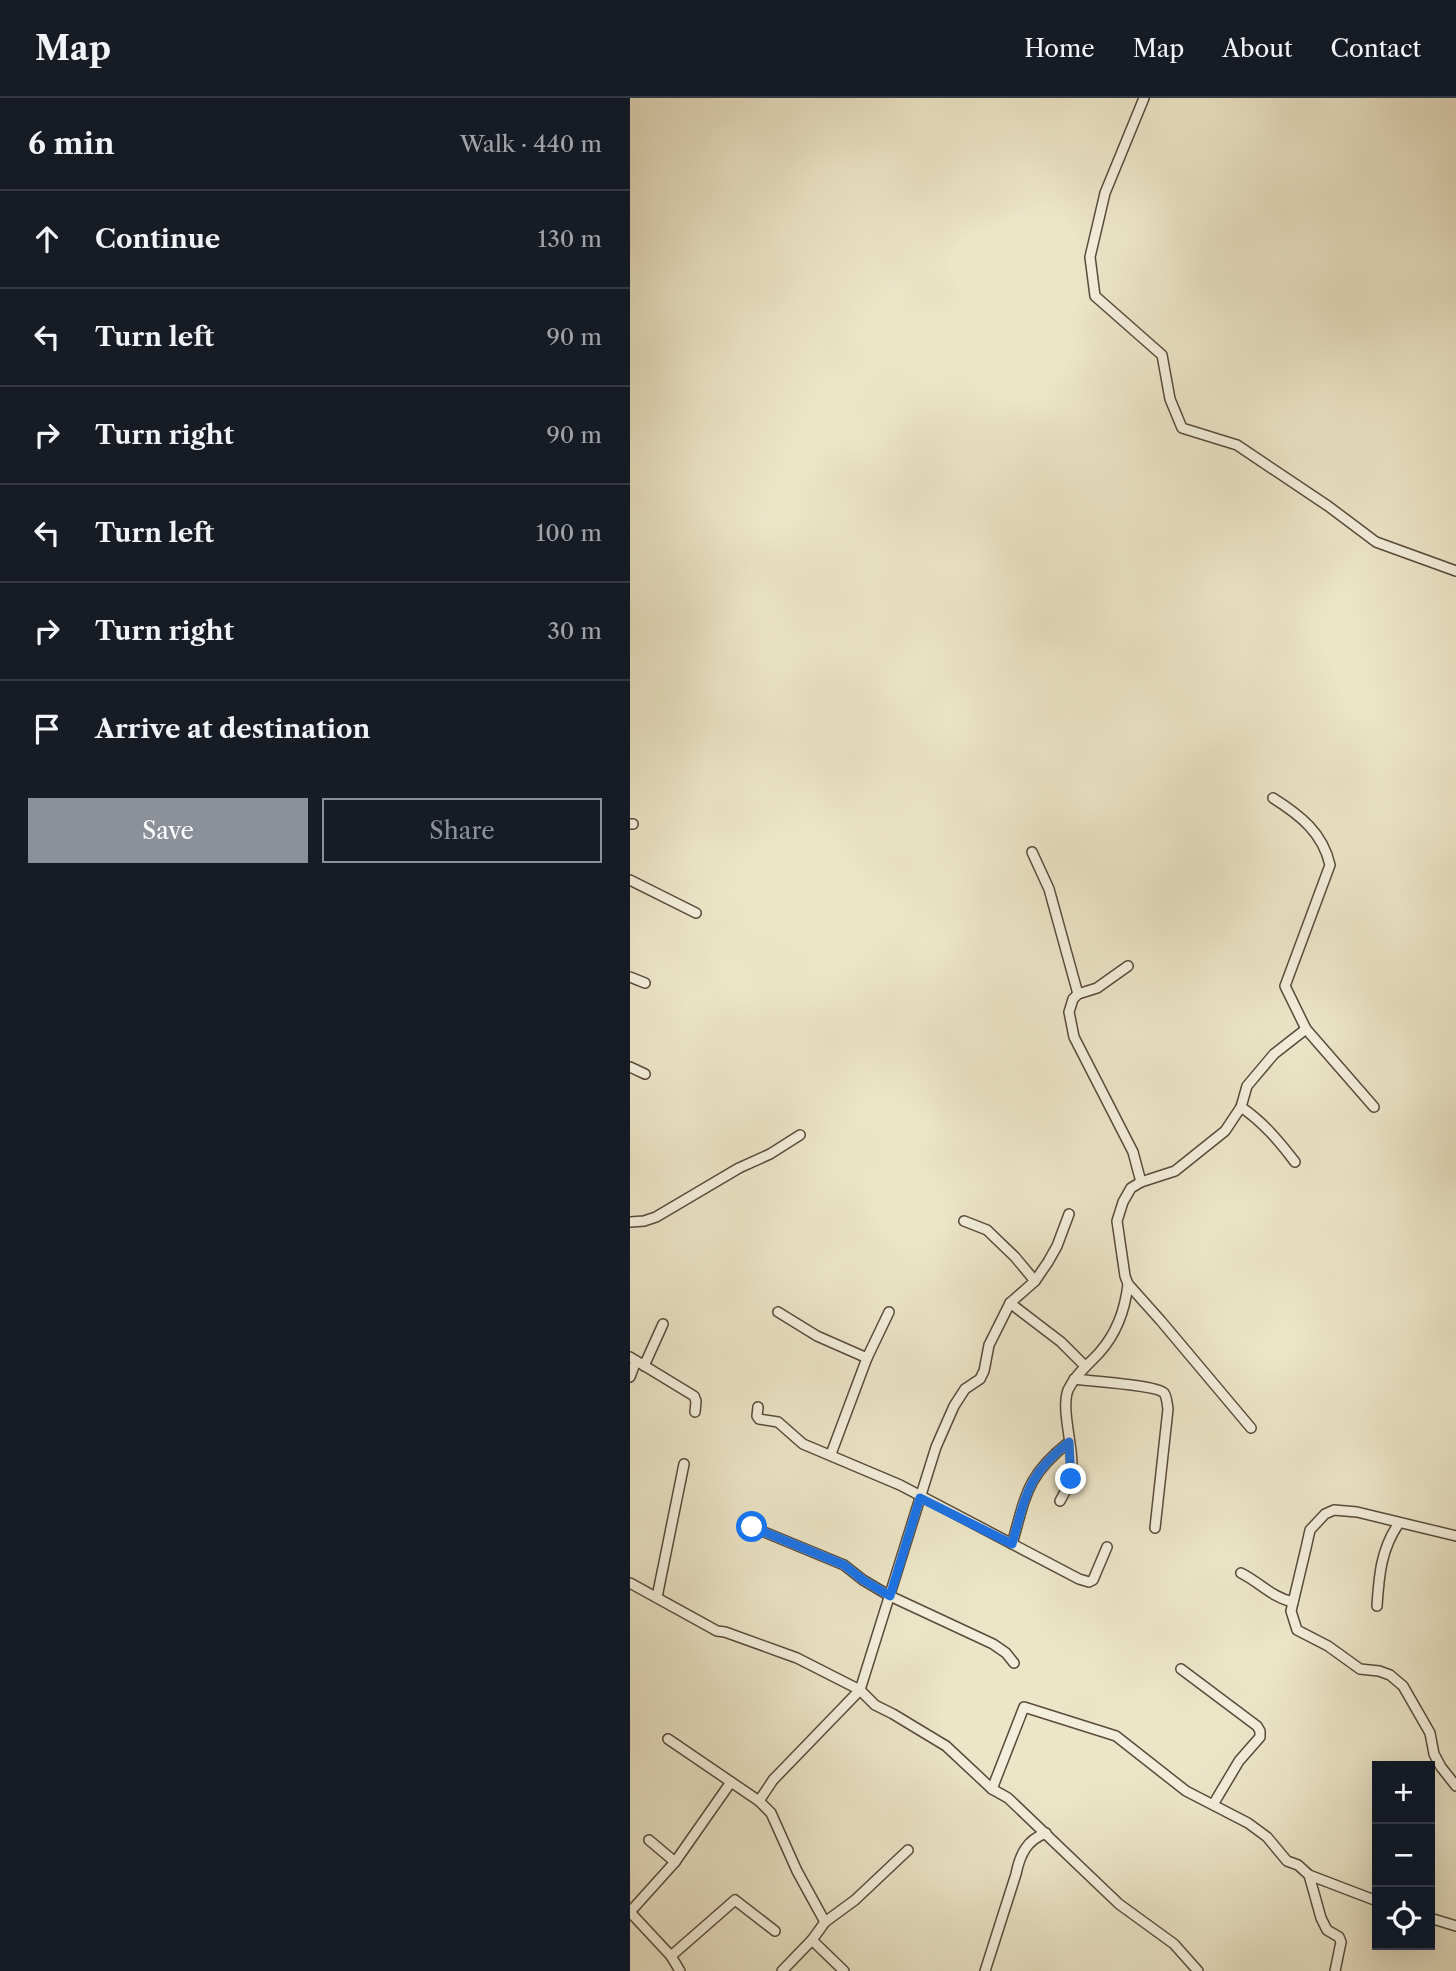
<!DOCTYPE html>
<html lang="en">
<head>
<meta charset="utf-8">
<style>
  body { margin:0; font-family:"Libre Caslon Text",serif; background:#242831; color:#f1f3f6 }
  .controls { position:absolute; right:21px; bottom:21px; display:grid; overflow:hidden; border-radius:0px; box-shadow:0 7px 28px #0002 }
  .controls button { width:63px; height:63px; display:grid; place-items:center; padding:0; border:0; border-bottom:2px solid #363941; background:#171b24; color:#f1f3f6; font:35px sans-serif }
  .stop { position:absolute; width:21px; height:21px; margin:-16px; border:5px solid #1a73e8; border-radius:50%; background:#fff }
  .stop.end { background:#1a73e8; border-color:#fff; box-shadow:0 2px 7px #0008 }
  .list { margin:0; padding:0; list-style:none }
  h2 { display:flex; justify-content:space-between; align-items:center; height:91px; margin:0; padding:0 28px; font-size:30px }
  h2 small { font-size:23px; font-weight:400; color:#9ea1a6 }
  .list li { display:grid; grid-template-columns:46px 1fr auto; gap:21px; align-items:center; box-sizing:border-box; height:98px; padding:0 28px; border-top:2px solid #363941 }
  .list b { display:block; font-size:26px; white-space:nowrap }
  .list em { font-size:23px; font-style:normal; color:#9ea1a6 }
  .actions { display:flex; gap:14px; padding:21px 28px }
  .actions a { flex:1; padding:16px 0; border:2px solid #8c9099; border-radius:0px; text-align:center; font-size:24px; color:#8c9099 }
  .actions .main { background:#8c9099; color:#fff }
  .icon { flex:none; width:38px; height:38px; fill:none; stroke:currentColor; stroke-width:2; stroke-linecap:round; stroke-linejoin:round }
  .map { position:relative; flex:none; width:826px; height:1873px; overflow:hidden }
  header { display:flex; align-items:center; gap:42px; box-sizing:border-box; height:98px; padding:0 35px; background:#171b24; border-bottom:2px solid #363941 }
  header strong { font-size:33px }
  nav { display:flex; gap:38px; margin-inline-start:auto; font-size:24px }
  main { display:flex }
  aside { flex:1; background:#171b24 }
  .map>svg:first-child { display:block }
</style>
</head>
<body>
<header>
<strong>Map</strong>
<nav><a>Home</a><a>Map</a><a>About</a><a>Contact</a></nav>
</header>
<main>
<aside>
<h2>6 min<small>Walk · 440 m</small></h2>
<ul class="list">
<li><svg class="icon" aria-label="ahead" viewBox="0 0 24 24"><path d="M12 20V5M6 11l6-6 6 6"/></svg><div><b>Continue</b></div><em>130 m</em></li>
<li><svg class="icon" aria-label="left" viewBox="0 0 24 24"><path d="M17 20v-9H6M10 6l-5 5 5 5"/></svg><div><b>Turn left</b></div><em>90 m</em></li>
<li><svg class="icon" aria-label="right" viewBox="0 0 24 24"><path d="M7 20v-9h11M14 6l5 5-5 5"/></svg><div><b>Turn right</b></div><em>90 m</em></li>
<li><svg class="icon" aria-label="left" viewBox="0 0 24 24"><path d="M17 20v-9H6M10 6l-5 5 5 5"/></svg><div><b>Turn left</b></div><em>100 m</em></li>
<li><svg class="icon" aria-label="right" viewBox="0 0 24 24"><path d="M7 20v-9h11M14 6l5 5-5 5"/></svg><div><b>Turn right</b></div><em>30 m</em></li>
<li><svg class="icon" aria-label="arrive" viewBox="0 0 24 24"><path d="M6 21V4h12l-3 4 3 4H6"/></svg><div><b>Arrive at destination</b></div></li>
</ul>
<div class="actions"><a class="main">Save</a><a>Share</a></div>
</aside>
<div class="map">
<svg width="826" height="1873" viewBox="0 0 826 1873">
  <rect width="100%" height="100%" fill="#ece5c8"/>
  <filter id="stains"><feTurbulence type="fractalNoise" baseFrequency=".00286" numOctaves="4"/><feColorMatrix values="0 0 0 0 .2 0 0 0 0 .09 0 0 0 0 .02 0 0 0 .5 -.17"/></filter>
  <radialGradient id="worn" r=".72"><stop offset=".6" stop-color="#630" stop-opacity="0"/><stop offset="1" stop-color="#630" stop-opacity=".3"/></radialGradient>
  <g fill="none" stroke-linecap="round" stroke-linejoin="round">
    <defs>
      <g id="street">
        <path d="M514,0L475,95L460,159L465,198L532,257L540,301L552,330L607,347L698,408L746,444L826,473"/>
        <path d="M643,700C670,717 693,735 700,767L655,888L676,931L744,1009"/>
        <path d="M0,726H3"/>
        <path d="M402,754L419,791L448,896"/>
        <path d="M0,782L66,815"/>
        <path d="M498,868L467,890L448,896L443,901L439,914L444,939L503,1054L511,1084"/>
        <path d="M0,879L15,885"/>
        <path d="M0,969L15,976"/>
        <path d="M611,1009C633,1024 649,1043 665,1064"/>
        <path d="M334,1123L357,1132L385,1159L405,1183"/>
        <path d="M0,1124L14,1123L26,1119L109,1070L140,1056L170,1037"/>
        <path d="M380,1205L431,1244L455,1268"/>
        <path d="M148,1214L187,1238L237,1260"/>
        <path d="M0,1259L64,1298L66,1303L65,1314"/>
        <path d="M14,1268L33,1226"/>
        <path d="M0,1279L6,1263"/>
        <path d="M444,1281C459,1283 527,1287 534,1295C537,1299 537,1306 538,1311L525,1430"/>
        <path d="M128,1309L127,1318L129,1321L148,1324L173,1346L270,1387L449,1481L459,1484L463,1482L477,1449"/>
        <path d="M621,1330L531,1223L498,1186L495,1178L487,1123L493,1104L501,1090L511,1084L545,1073L595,1033L611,1009L617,988L644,956L676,931"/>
        <path d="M201,1356L237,1260L259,1214"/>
        <path d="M430,1403C434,1395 440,1387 441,1379C446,1354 430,1313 438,1292C445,1277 458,1267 469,1255C487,1235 495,1213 498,1186"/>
        <path d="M122,1429L214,1467L233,1482L260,1498L363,1546L376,1555L384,1565"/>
        <path d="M826,1438L727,1414L704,1412L695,1416L680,1432L676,1450L661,1513L667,1532L698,1548L730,1571L749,1573L760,1577L773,1588L800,1635L804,1656L811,1669L826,1688"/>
        <path d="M382,1446C396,1397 396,1378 439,1344"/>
        <path d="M611,1475C629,1484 643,1500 663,1504"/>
        <path d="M0,1485L87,1533L95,1534L167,1560L230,1592L245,1607L263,1616L316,1648L362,1691L378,1700L489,1806L544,1846L568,1873"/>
        <path d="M27,1499L54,1366"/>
        <path d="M747,1508C749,1477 751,1451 769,1425"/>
        <path d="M551,1571L627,1628L630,1633V1639L609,1663L584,1705"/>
        <path d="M38,1641L129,1703L141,1715L167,1773L195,1824"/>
        <path d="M362,1691L394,1609L486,1638L556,1693L618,1725L637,1739L657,1763L668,1767L679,1777L747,1803"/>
        <path d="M129,1703L143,1682L230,1592L306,1349L324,1308L335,1291L350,1281L354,1273L359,1247L380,1205L405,1183L418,1164L427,1148L439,1116"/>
        <path d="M19,1742L45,1764L0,1814L41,1858L50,1873"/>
        <path d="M45,1764L101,1684"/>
        <path d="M679,1777L691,1820L697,1832L709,1839L711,1844L705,1873"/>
        <path d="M800,1820L826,1828"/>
        <path d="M182,1842L214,1873"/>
        <path d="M41,1858L105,1802L145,1833"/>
        <path d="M152,1873L182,1842L195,1824L225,1802L278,1752"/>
        <path d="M355,1873L386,1776C390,1756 397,1742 416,1735"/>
      </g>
    </defs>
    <use href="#street" stroke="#584b3b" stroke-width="12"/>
    <use href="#street" stroke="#f3eedb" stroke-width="9"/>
  </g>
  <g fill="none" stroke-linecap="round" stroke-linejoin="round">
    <path stroke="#1a73e8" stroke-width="9" d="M122,1429L214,1467L233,1482L260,1498L290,1400L382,1446C396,1397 397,1377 439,1344L441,1381"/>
  </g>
  <rect width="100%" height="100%" filter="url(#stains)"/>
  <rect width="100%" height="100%" fill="url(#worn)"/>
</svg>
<div class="controls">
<button>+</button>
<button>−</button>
<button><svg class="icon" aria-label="locate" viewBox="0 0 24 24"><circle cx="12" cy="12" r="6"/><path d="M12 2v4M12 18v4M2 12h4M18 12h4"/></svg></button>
</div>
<div class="stop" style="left:122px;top:1429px"></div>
<div class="stop end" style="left:441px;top:1381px"></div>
</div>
</main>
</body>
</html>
